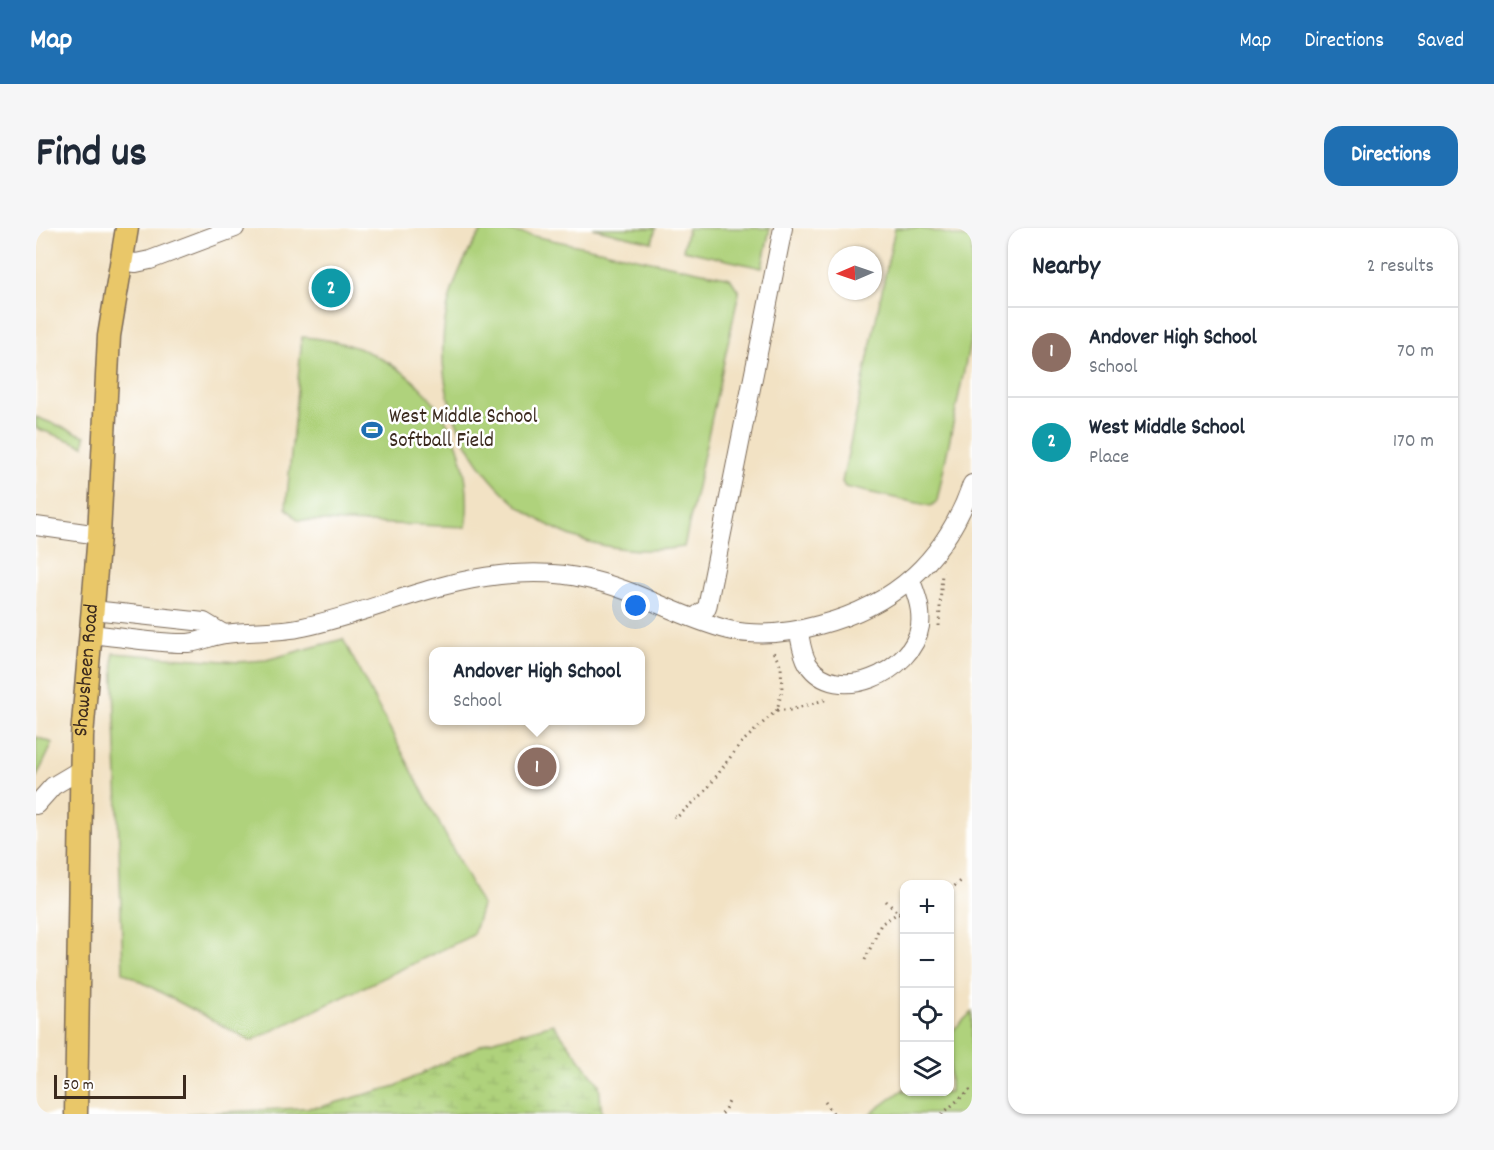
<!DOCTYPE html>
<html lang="en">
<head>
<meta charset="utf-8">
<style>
  body { margin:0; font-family:Dekko,sans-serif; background:#f6f6f7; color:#1f2937 }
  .controls { position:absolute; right:18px; bottom:18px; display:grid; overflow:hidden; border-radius:12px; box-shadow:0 2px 4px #0004 }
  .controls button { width:54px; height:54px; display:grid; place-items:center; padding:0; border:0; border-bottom:2px solid #e0e1e3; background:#fff; color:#1f2937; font:30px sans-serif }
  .compass { position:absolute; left:792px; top:18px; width:54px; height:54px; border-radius:50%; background:#fff; box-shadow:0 2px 4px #0004; rotate:268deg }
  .scale { position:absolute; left:18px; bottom:15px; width:132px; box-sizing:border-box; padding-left:6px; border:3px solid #3b2a1e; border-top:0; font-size:16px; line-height:21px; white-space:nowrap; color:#3b2a1e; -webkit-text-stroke:4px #fff; paint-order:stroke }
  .you { position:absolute; left:600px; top:378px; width:21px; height:21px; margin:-15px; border:4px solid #fff; border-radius:50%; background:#1a73e8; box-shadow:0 0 0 9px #1a73e833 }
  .badge { display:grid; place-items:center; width:39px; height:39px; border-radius:50%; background:#1f6fb2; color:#fff; font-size:20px; font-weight:700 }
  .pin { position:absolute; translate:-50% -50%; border:3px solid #fff; box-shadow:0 2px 6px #0006 }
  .popup { position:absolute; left:393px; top:419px; width:216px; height:78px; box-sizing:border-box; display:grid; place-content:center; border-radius:12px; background:#fff; filter:drop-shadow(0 2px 4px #0005); font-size:20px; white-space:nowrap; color:#747a83 }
  .popup b { font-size:22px; color:#1f2937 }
  .popup::after { content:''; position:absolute; left:50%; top:100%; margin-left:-12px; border:12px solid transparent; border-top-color:#fff }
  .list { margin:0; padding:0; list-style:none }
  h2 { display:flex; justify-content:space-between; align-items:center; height:78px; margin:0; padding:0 24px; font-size:26px }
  h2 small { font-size:20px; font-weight:400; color:#747a83 }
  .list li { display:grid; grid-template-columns:39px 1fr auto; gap:18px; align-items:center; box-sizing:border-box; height:90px; padding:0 24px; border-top:2px solid #e0e1e3 }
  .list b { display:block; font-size:22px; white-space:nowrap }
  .list p { margin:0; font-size:20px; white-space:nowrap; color:#747a83 }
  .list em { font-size:20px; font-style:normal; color:#747a83 }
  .icon { flex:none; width:33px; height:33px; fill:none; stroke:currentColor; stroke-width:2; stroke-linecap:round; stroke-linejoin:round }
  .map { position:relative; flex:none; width:936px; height:886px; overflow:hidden; border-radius:18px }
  header { display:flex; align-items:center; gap:36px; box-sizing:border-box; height:84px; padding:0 30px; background:#1f6fb2; color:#fff }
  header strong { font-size:28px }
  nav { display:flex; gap:33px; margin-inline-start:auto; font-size:21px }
  .intro { display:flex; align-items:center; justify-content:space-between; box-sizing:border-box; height:144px; padding:0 36px }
  h1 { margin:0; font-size:42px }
  .button { padding:15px 27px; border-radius:18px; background:#1f6fb2; color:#fff; font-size:21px; font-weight:700 }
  main { display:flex; gap:36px; padding:0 36px }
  aside { flex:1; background:#fff; border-radius:18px; box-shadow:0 2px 4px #0004 }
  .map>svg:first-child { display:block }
</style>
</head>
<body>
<header>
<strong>Map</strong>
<nav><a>Map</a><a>Directions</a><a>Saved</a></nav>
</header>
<div class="intro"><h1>Find us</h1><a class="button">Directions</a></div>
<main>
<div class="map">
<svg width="936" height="886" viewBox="0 0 936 886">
  <defs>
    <pattern id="wetland-marsh" width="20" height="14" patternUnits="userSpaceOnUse" patternTransform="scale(1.5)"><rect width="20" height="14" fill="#afd27c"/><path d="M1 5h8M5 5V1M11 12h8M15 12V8" fill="none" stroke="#97b46b"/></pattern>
  </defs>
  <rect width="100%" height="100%" fill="#fff"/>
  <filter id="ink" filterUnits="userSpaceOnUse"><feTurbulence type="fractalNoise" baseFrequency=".0167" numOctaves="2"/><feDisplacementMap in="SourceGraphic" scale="12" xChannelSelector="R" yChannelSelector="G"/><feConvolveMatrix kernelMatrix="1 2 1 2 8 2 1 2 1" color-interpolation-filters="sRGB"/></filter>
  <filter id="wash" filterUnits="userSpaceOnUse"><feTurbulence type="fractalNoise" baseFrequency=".008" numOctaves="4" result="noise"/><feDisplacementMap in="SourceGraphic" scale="24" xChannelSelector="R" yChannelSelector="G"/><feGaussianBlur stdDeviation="1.35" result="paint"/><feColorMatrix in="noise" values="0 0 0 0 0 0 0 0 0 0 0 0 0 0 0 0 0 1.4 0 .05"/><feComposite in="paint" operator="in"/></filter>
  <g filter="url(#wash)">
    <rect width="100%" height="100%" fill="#f2e2c4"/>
    <path fill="url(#wetland-marsh)" stroke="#757e4d" stroke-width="1.5" d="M517,796L563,856L566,886H150L284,879L360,858L451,814Z"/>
    <g fill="#afd27c" stroke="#757e4d" stroke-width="1.5">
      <path d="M448,0H460L694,50L703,64L648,319C463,348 338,152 448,0Z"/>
      <path d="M556,0H620L616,14Z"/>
      <path d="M652,0H734L726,40L647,22Z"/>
      <path d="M859,0H883L936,11V104L901,273L895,278L809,259L806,254Z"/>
      <path d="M266,109C370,115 442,194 430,299L262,292L250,280Z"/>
      <path d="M0,189L49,208L48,218L0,200Z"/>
      <path d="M307,411L446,677L437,707L215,813L87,744L77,425L202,434L230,432Z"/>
      <path d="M0,509L17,515L0,550Z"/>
      <path d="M936,784V886H834L868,861V864H914V805Z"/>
    </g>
  </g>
  <g filter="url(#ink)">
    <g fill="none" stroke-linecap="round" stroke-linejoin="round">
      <defs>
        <g id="minor">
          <path d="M85,33L100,35L114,32L199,0"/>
          <path d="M0,298L63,307"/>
          <path d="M57,382L168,394L188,406"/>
          <path d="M659,389L671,380L747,0"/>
          <path d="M763,405C765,415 766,426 772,436C799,478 877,445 884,398C886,382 881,368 875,353"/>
          <path d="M55,406C86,409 120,416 152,415C165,414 177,407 189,406C215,402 241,405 267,399C333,385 396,354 464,347C493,344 523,344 551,351C600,361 644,390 693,402C723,409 754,405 783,397C860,377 910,331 936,256"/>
          <path d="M0,577L17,558L44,542"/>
        </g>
        <g id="major">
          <path id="s1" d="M40,886L46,508L63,307L73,108L91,0"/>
        </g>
      </defs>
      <use href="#minor" stroke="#7b6a58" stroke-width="20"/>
      <use href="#major" stroke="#7b6a58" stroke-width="25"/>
      <g stroke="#7b6a58" stroke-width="3" stroke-dasharray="1.5 4.5" stroke-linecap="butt">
        <path d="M903,398L906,344"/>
        <path d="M741,482H754L792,471"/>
        <path d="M638,588L640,590L668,565L704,516L741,482L746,462L745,438L736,422"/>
        <path d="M914,662L926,652"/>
        <path d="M850,673L868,691"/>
        <path d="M829,732L845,696L868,681"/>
        <path d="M789,874L798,886"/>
        <path d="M686,886L693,874"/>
        <path d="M906,886L936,860"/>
      </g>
      <use href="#minor" stroke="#fff" stroke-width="18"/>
      <use href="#major" stroke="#e9c769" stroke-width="22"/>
    </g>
  </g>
  <defs>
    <symbol id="stadium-bare" viewBox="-9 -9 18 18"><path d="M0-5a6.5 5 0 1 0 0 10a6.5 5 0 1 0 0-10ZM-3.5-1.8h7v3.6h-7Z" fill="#1f6fb2" stroke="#fff" stroke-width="2.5" paint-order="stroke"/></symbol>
  </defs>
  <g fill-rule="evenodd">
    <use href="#stadium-bare" x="321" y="187" width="30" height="30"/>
  </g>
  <g text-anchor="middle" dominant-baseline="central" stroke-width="5" stroke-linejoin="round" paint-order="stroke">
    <g font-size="21" fill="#3b2a1e" stroke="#fff" text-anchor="start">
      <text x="353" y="190">West Middle School<tspan x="353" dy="24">Softball Field</tspan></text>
    </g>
    <g font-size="21" fill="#3b2a1e" stroke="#fff">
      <text stroke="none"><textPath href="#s1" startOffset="444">Shawsheen Road</textPath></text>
    </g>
  </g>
</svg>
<div class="controls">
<button>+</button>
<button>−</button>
<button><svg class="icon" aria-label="locate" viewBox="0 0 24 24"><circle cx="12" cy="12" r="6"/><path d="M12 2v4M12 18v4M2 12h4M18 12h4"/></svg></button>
<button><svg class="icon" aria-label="layers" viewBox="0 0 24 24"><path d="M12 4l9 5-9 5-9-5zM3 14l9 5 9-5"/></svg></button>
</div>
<svg class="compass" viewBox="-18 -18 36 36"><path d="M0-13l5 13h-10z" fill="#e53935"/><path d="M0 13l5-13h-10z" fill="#747a83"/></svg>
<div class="scale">50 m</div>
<div class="you"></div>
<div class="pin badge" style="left:501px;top:539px;background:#8d6e63">1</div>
<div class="popup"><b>Andover High School</b>School</div>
<div class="pin badge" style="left:295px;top:60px;background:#0f9aa8">2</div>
</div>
<aside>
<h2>Nearby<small>2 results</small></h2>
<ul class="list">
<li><span class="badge" style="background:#8d6e63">1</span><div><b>Andover High School</b><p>School</p></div><em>70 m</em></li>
<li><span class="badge" style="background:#0f9aa8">2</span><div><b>West Middle School</b><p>Place</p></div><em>170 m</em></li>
</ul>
</aside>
</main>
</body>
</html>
